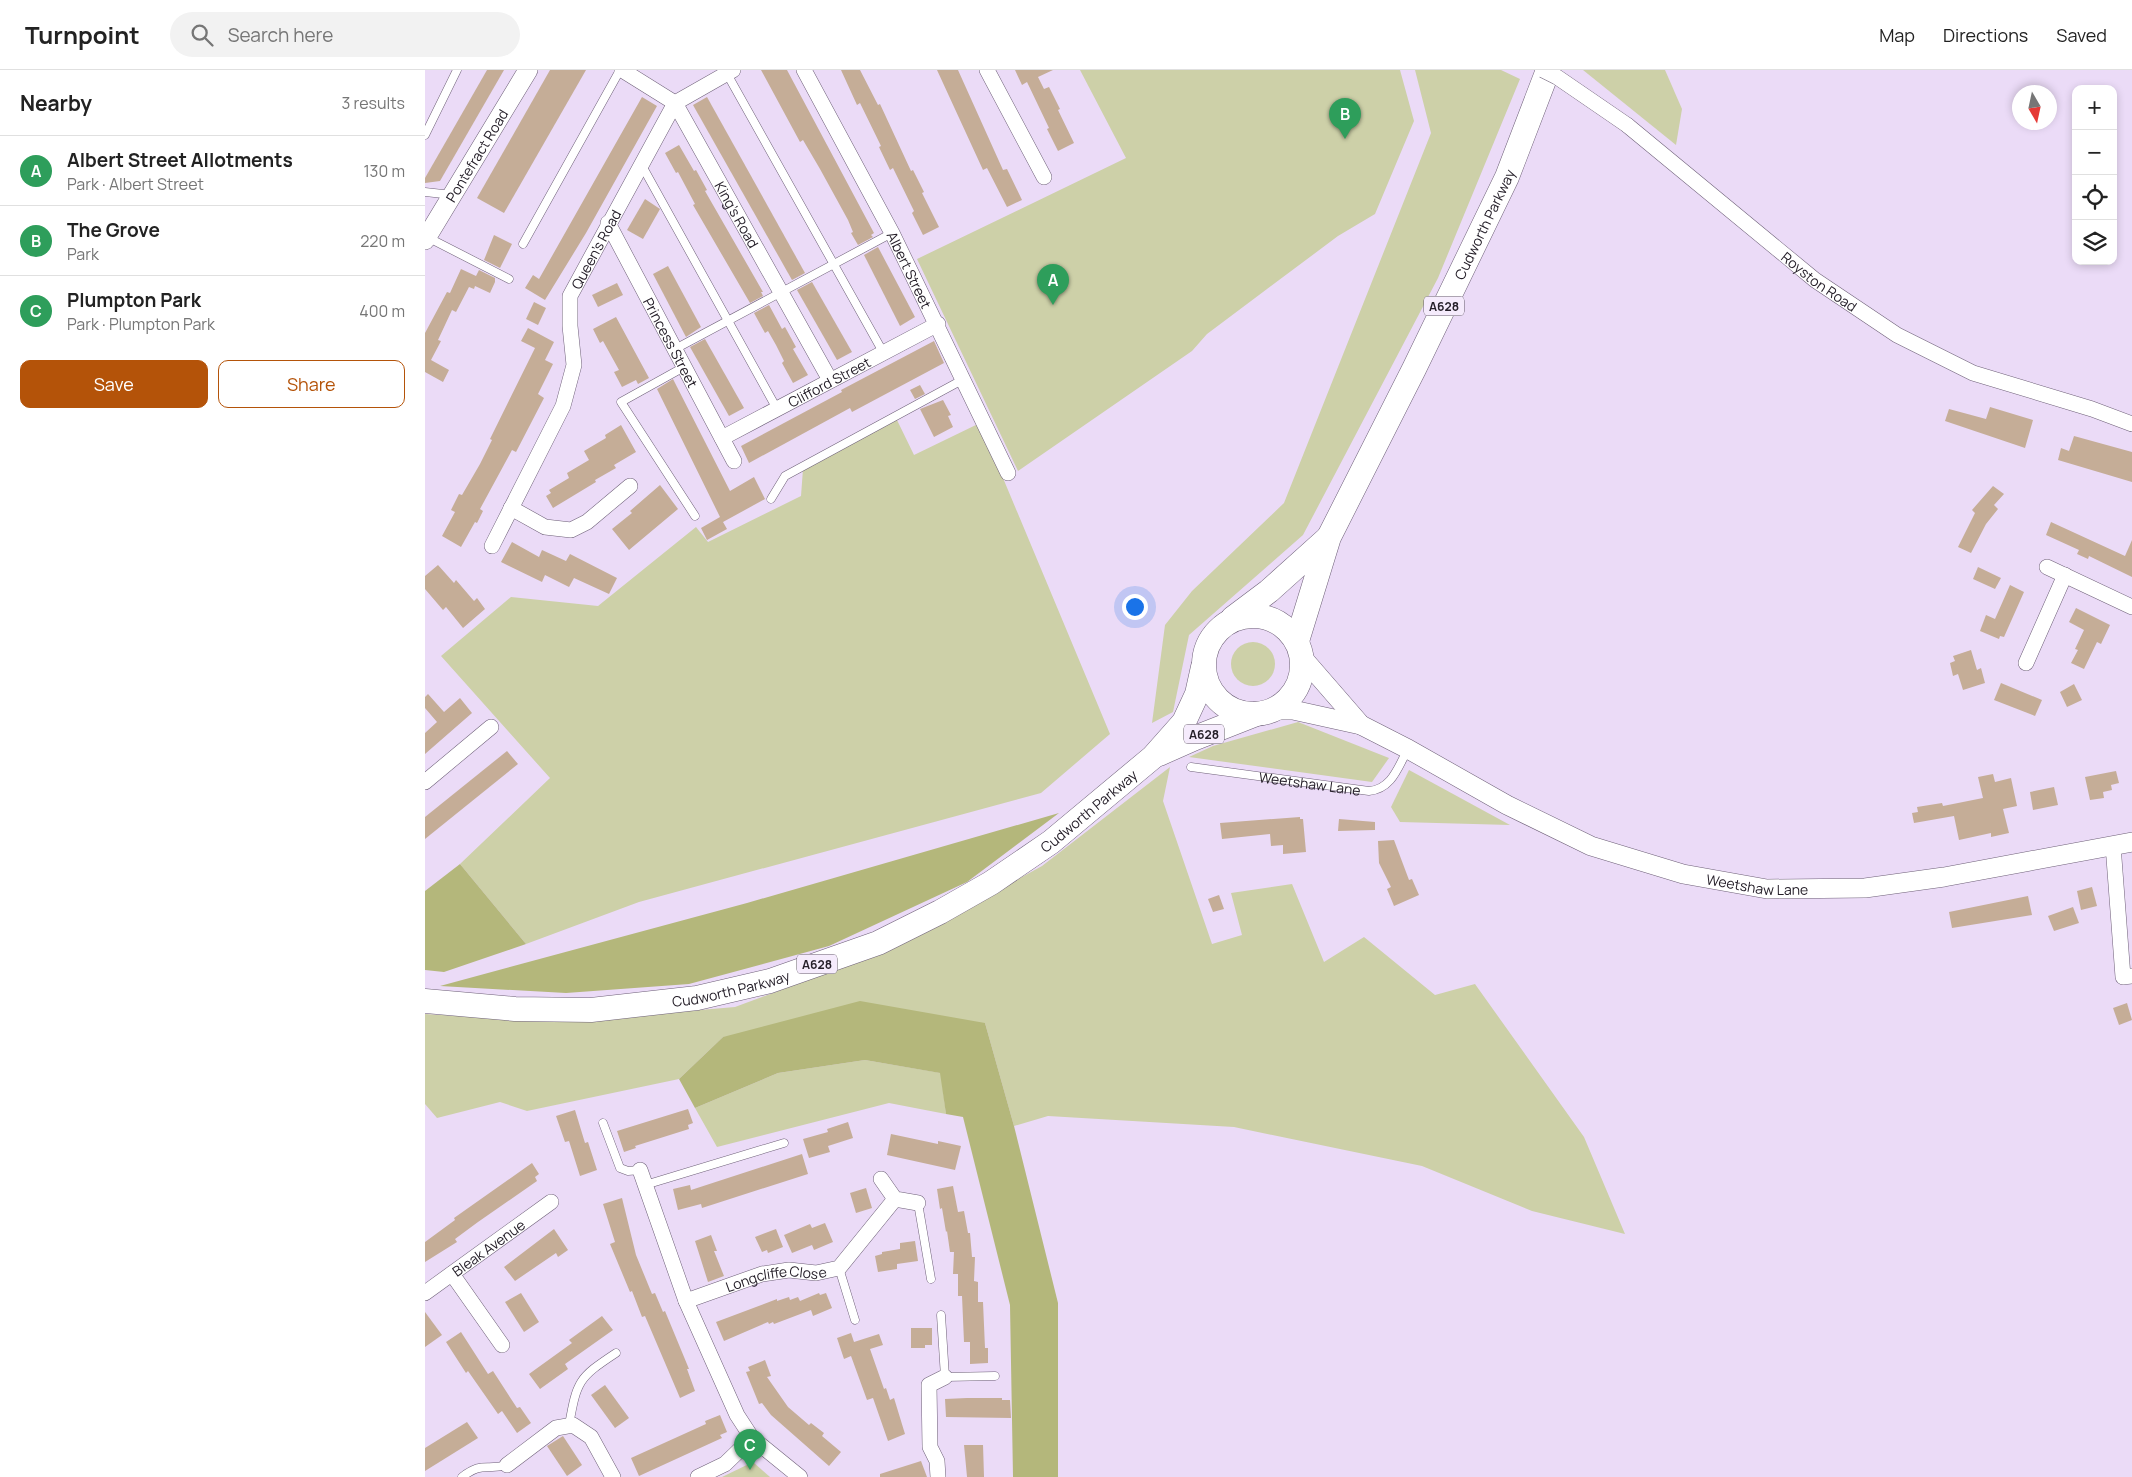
<!DOCTYPE html>
<html lang="en">
<head>
<meta charset="utf-8">
<style>
  body { margin:0; font-family:Manrope,sans-serif; background:#f2f2f2; color:#222 }
  .controls { position:absolute; right:15px; top:15px; display:grid; overflow:hidden; border-radius:10px; box-shadow:0 2px 8px #0003 }
  .controls button { width:45px; height:45px; display:grid; place-items:center; padding:0; border:0; border-bottom:1px solid #e0e0e0; background:#fff; color:#222; font:25px sans-serif }
  .compass { position:absolute; left:1587px; top:15px; width:45px; height:45px; border-radius:50%; background:#fff; box-shadow:0 2px 8px #0003; rotate:171deg }
  .you { position:absolute; left:709px; top:536px; width:18px; height:18px; margin:-12px; border:4px solid #fff; border-radius:50%; background:#1a73e8; box-shadow:0 0 0 8px #1a73e833 }
  .badge { display:grid; place-items:center; width:32px; height:32px; border-radius:50%; background:#b45309; color:#fff; font-size:16px; font-weight:700 }
  .pin { position:absolute; translate:-50% -41px; filter:drop-shadow(0 1px 2px #0008) }
  .pin::after { content:''; position:absolute; top:26px; width:18px; height:15px; background:inherit; clip-path:polygon(0 0,100% 0,50% 100%) }
  .list { margin:0; padding:0; list-style:none }
  h2 { display:flex; justify-content:space-between; align-items:center; height:65px; margin:0; padding:0 20px; font-size:21px }
  h2 small { font-size:16px; font-weight:400; color:#767676 }
  .list li { display:grid; grid-template-columns:32px 1fr auto; gap:15px; align-items:center; box-sizing:border-box; height:70px; padding:0 20px; border-top:1px solid #e0e0e0 }
  .list b { display:block; font-size:19px; white-space:nowrap }
  .list p { margin:0; font-size:16px; white-space:nowrap; color:#767676 }
  .list em { font-size:16px; font-style:normal; color:#767676 }
  .actions { display:flex; gap:10px; padding:15px 20px }
  .actions a { flex:1; padding:11px 0; border:1px solid #b45309; border-radius:10px; text-align:center; font-size:18px; color:#b45309 }
  .actions .main { background:#b45309; color:#fff }
  .icon { flex:none; width:28px; height:28px; fill:none; stroke:currentColor; stroke-width:2; stroke-linecap:round; stroke-linejoin:round }
  .map { position:relative; flex:none; width:1707px; height:1407px; overflow:hidden }
  header { display:flex; align-items:center; gap:30px; box-sizing:border-box; height:70px; padding:0 25px; background:#fff; border-bottom:1px solid #e0e0e0 }
  header strong { font-size:24px }
  nav { display:flex; gap:28px; margin-inline-start:auto; font-size:18px }
  .search { width:350px; height:45px; background:#f2f2f2; display:flex; align-items:center; gap:12px; box-sizing:border-box; padding:0 18px; border-radius:28px; color:#767676; font-size:19px }
  main { display:flex }
  aside { flex:1; background:#fff }
  .map>svg:first-child { display:block }
</style>
</head>
<body>
<header>
<strong>Turnpoint</strong>
<div class="search"><svg class="icon" aria-label="search" viewBox="0 0 24 24"><circle cx="10" cy="10" r="6"/><path d="M15 15l6 6"/></svg>Search here</div>
<nav><a>Map</a><a>Directions</a><a>Saved</a></nav>
</header>
<main>
<aside>
<h2>Nearby<small>3 results</small></h2>
<ul class="list">
<li><span class="badge" style="background:#2e9e5b">A</span><div><b>Albert Street Allotments</b><p>Park · Albert Street</p></div><em>130 m</em></li>
<li><span class="badge" style="background:#2e9e5b">B</span><div><b>The Grove</b><p>Park</p></div><em>220 m</em></li>
<li><span class="badge" style="background:#2e9e5b">C</span><div><b>Plumpton Park</b><p>Park · Plumpton Park</p></div><em>400 m</em></li>
</ul>
<div class="actions"><a class="main">Save</a><a>Share</a></div>
</aside>
<div class="map">
<svg width="1707" height="1407" viewBox="0 0 1707 1407">
  <rect width="100%" height="100%" fill="#ebdbf7"/>
  <g fill="#cdd0a8">
    <path d="M655,0H975L989,51L950,144L913,166L782,264L767,281L593,401L492,189L701,88Z"/>
    <path d="M990,0H1076L1095,9L1013,208L878,465L764,565L748,642L727,653L740,555L767,521L859,433L1006,63Z"/>
    <path d="M1158,0H1240L1257,39L1251,75Z"/>
    <path d="M472,350L489,385L555,353L685,664L616,723L214,832L101,874L35,794L125,708L16,586L86,527L173,536L271,457L283,472L376,426L378,399Z"/>
    <circle cx="828" cy="594" r="22"/>
    <path d="M873,652L964,688L947,712L764,687L788,676Z"/>
    <path d="M745,697L738,731L787,874L817,865L806,823L867,814L899,892L939,867L1010,925L1050,914L1159,1067L1200,1164L1107,1141L997,1096L809,1057L623,1046L589,1056L560,953L298,967L254,1009L102,1041L75,1032L12,1048L0,1034V944L135,952L310,937L466,879L617,796Z"/>
    <path d="M984,700L1085,755L975,752L966,737Z"/>
    <path d="M440,990L516,1003L521,1044L464,1033L292,1077L270,1038L353,1003Z"/>
    <path d="M328,1392L345,1407H297Z"/>
  </g>
  <g fill="#b4b77b">
    <path d="M634,743L542,812L404,876L264,914L141,923L15,916L322,833Z"/>
    <path d="M35,794L101,874L19,902L0,900V821Z"/>
    <path d="M435,931L560,953L589,1056L633,1233V1407H588L585,1235L538,1047L521,1044L515,1003L440,990L353,1003L270,1038L254,1009L298,967Z"/>
  </g>
  <g fill="#c5ad97">
    <path d="M62,0H79L15,111L0,113V108Z"/>
    <path d="M125,0H161L79,143L52,128Z"/>
    <path d="M336,0H362L449,163L446,165L448,167L433,175L426,163L428,162L423,150L395,99L378,70L375,72Z"/>
    <path d="M416,0H435L453,35L455,34L486,101L488,100L499,122L497,123L514,157L498,165L487,143L489,141L468,98L465,100L454,77L456,76L435,33L432,35Z"/>
    <path d="M512,0H533L578,100L582,99L597,130L582,137L562,98L558,100Z"/>
    <path d="M590,0H628L613,7L619,19L624,17L635,39L633,40L649,73L633,81L622,59L624,58L602,12L597,15Z"/>
    <path d="M217,27L232,36L161,163L120,230L100,218L108,205L114,209Z"/>
    <path d="M282,27L380,203L367,210L268,35Z"/>
    <path d="M254,75L269,101L271,100L282,120L280,121L338,222H336L338,226L325,233L268,135L270,134L253,102L251,103L240,83Z"/>
    <path d="M220,129L235,139L218,169L202,160Z"/>
    <path d="M69,165L87,174L75,198L59,190Z"/>
    <path d="M453,177L490,247L475,256L439,185Z"/>
    <path d="M243,196L276,257L261,267L228,204Z"/>
    <path d="M36,199L51,206L54,200L70,208V212L65,223L50,216L49,219L44,217L31,242L27,240L13,270L16,271L6,290L24,300L18,312L0,302V263L22,222L25,223Z"/>
    <path d="M387,212L427,282L412,290L372,220Z"/>
    <path d="M192,213L198,225L173,237L167,225Z"/>
    <path d="M109,232L121,238L113,255L101,249Z"/>
    <path d="M344,235L357,259L360,257L371,277L368,279L383,305L368,313L357,293L359,291L351,275L343,261L340,263L329,243Z"/>
    <path d="M191,247L224,308L213,314L211,310L197,317L189,302L194,300L178,271L175,273L168,259Z"/>
    <path d="M103,258L129,272L120,290L128,294L113,324L119,328L91,382L87,380L55,439L58,441L52,453L50,452L36,477L17,466L30,442L26,440L34,424L37,425L55,394L67,370L65,369L110,278L96,271Z"/>
    <path d="M280,269L319,338L304,346L265,277Z"/>
    <path d="M509,271L519,293L427,342L425,338L324,393L316,376L417,322L416,320Z"/>
    <path d="M248,309L305,421L329,407L340,429L298,452L302,459L282,470L276,458L295,447L232,319Z"/>
    <path d="M495,315L500,324L490,329L485,320Z"/>
    <path d="M518,330L526,345L523,346L528,357L509,367L495,339Z"/>
    <path d="M1565,337L1608,350L1600,378L1520,351L1524,339L1561,349Z"/>
    <path d="M196,355L211,382L189,395L191,398L170,410L171,412L128,438L121,426L126,423L124,420L144,408L142,403L164,390L159,381L181,368L180,365Z"/>
    <path d="M1649,366L1707,382V412L1633,390L1636,378L1644,381Z"/>
    <path d="M235,415L253,439L204,480L187,459L207,443L205,441Z"/>
    <path d="M1568,416L1579,424L1569,435L1573,439L1561,454L1546,483L1533,477L1550,443L1547,440Z"/>
    <path d="M1626,452L1700,486L1707,470V507L1664,486L1663,489L1652,484L1654,480L1621,465Z"/>
    <path d="M87,472L114,487L117,480L141,491L145,484L192,508L184,524L149,508L144,517L120,505L117,512L76,492Z"/>
    <path d="M13,495L29,513L31,510L49,531L52,528L60,539L38,558L21,537L18,540L0,519V506Z"/>
    <path d="M1553,497L1576,508L1570,519L1548,509Z"/>
    <path d="M1585,515L1599,522L1579,567L1575,566L1574,569L1555,561L1561,545L1570,549Z"/>
    <path d="M1651,538L1685,555L1676,574L1672,572L1659,599L1646,593L1653,580L1650,579L1659,560L1644,552Z"/>
    <path d="M1546,580L1552,600L1556,598L1560,613L1538,620L1533,604L1528,606L1525,593L1530,591L1528,586Z"/>
    <path d="M1576,613L1617,630L1610,646L1569,630Z"/>
    <path d="M1649,614L1657,630L1642,637L1635,622Z"/>
    <path d="M3,624L19,642L35,628L47,643L0,684V663L12,652L0,638V627Z"/>
    <path d="M82,681L93,694L0,769V747Z"/>
    <path d="M1691,701L1694,713L1686,715L1687,720L1678,722L1679,728L1665,730L1660,707Z"/>
    <path d="M1568,704L1570,712L1586,708L1592,736L1578,739L1584,763L1566,767V763L1534,770L1529,746L1489,753L1487,743L1493,742L1492,737L1517,733L1518,736L1558,728L1553,707Z"/>
    <path d="M1629,717L1633,735L1608,740L1605,722Z"/>
    <path d="M875,747V749H878L881,782L858,784V775L846,776L845,764L797,769L795,753Z"/>
    <path d="M914,749L950,752V760L913,761Z"/>
    <path d="M969,770L984,810L987,809L994,825L969,836L962,819L966,817L954,793L953,771Z"/>
    <path d="M1667,817L1672,836L1656,840L1652,821Z"/>
    <path d="M794,825L799,839L788,842L783,829Z"/>
    <path d="M1603,826L1607,845L1527,858L1524,842Z"/>
    <path d="M1648,837L1654,853L1629,861L1623,846Z"/>
    <path d="M1702,933L1707,950L1694,955L1688,938Z"/>
    <path d="M263,1039L268,1053L263,1055L264,1059L210,1076L211,1078L199,1082L192,1061Z"/>
    <path d="M150,1040L160,1073L163,1072L172,1100L155,1106L144,1071L140,1072L131,1046Z"/>
    <path d="M423,1052L428,1068L403,1076L405,1082L384,1088L378,1069L403,1062L402,1059Z"/>
    <path d="M466,1064L513,1074V1071L536,1076L530,1100L462,1085Z"/>
    <path d="M377,1084L383,1104L277,1138L276,1134L253,1140L248,1119L265,1115L266,1120Z"/>
    <path d="M107,1093L114,1104L110,1107L112,1111L53,1152L30,1169L32,1172L0,1192V1172L30,1150L29,1148Z"/>
    <path d="M528,1116L533,1142L539,1141L543,1163H545L547,1187H550L549,1211L553,1212V1232H558L560,1278H563V1293L545,1294V1272H539L537,1226H533V1204H528L529,1182H525L522,1161L521,1162L517,1138L515,1139L512,1119Z"/>
    <path d="M441,1118L447,1138L431,1143L425,1123Z"/>
    <path d="M197,1128L211,1185L227,1224L230,1223L238,1242L240,1241L264,1299H262L270,1321L255,1328L220,1246L217,1247L207,1221L205,1222L185,1174L190,1172L178,1134Z"/>
    <path d="M400,1153L408,1172L389,1180L387,1175L367,1183L359,1165L385,1154L387,1158Z"/>
    <path d="M129,1159L143,1180L133,1187L131,1183L90,1211L79,1197Z"/>
    <path d="M351,1159L358,1177L343,1183L342,1180L337,1182L330,1167Z"/>
    <path d="M286,1165L292,1181H289L299,1206L283,1212L270,1171Z"/>
    <path d="M490,1171L493,1191L472,1194V1199L453,1202L450,1186L457,1184V1182L475,1179V1173Z"/>
    <path d="M96,1223L114,1252L99,1262L80,1232Z"/>
    <path d="M394,1223L395,1225L401,1223L407,1238L388,1246L386,1240L349,1254L348,1252L344,1254L343,1252L299,1271L291,1252L352,1229V1231L364,1227L365,1230L373,1227L375,1231Z"/>
    <path d="M0,1242L17,1265L0,1277Z"/>
    <path d="M177,1246L188,1260L140,1294L143,1299L115,1319L104,1304L147,1273L144,1270Z"/>
    <path d="M486,1258H507V1275H500V1278H486Z"/>
    <path d="M36,1262L63,1304L68,1301L92,1338L95,1337L106,1353L92,1363L77,1341L73,1344L43,1301L41,1303L21,1272Z"/>
    <path d="M426,1263L429,1272L454,1264L458,1275L445,1279L459,1319L461,1318L465,1330L469,1328L480,1364L463,1371L448,1328L442,1330L426,1286L419,1289L412,1268Z"/>
    <path d="M340,1290L346,1306L342,1307L363,1337L384,1355L386,1353L399,1363L397,1366L416,1382L404,1396L346,1345L337,1333L334,1334L321,1302L325,1301L323,1297Z"/>
    <path d="M180,1315L204,1348L190,1358L166,1325Z"/>
    <path d="M542,1328H577V1330H585L586,1348L521,1347L520,1329Z"/>
    <path d="M295,1345L302,1362L295,1365L297,1368L214,1406L206,1388L281,1354L280,1351Z"/>
    <path d="M42,1352L53,1368L0,1401V1378Z"/>
    <path d="M138,1366L157,1395L142,1406L122,1376Z"/>
    <path d="M539,1375H558L559,1407H542Z"/>
    <path d="M496,1391L502,1407H455V1404Z"/>
  </g>
  <g fill="none" stroke-linecap="round" stroke-linejoin="round">
    <defs>
      <g id="service">
        <path d="M301,2L458,282"/>
        <path d="M0,65L32,0"/>
        <path d="M216,94L352,339"/>
        <path d="M0,122L27,125"/>
        <path d="M2,167L84,209"/>
        <path d="M98,174L195,0"/>
        <path d="M250,279L467,163"/>
        <path d="M259,297L196,332L270,446"/>
        <path d="M346,429L360,406L539,309"/>
        <path id="s1" d="M766,697L944,721C967,719 973,697 983,679"/>
        <path d="M178,1053L195,1098L203,1101L215,1100"/>
        <path d="M220,1115L359,1073"/>
        <path d="M493,1133L506,1209"/>
        <path d="M414,1198L430,1250"/>
        <path d="M516,1245L520,1307L570,1306"/>
        <path d="M144,1355C152,1311 153,1308 191,1283"/>
        <path d="M37,1407C58,1391 60,1401 82,1395"/>
      </g>
      <g id="minor">
        <path id="s2" d="M197,0L250,33L405,310"/>
        <path id="s3" d="M379,0L467,163L583,403"/>
        <path d="M562,0L619,107"/>
        <path id="s4" d="M1202,55L1390,210L1472,265L1548,303L1667,339L1707,354"/>
        <path id="s5" d="M183,153L309,391"/>
        <path id="s6" d="M297,368L513,254"/>
        <path d="M86,438L120,457L146,460L162,452L205,416"/>
        <path id="s7" d="M67,476L138,336L149,295L145,256V226L250,33L308,0"/>
        <path d="M1622,497L1707,537"/>
        <path d="M1601,593L1640,505"/>
        <path d="M0,712L66,657"/>
        <path d="M1688,775L1698,907L1707,906"/>
        <path d="M215,1100L261,1231L312,1345L327,1368L375,1407"/>
        <path d="M456,1109L470,1129L493,1133"/>
        <path d="M27,1204L77,1275"/>
        <path id="s8" d="M0,1223L126,1132"/>
        <path id="s9" d="M261,1231L337,1204L364,1200L391,1203L414,1198L470,1129"/>
        <path d="M82,1395L131,1358L148,1355L166,1367L188,1407"/>
        <path d="M273,1407L300,1394L327,1368"/>
        <path d="M513,1407L512,1391L505,1377L504,1315L520,1307"/>
      </g>
      <g id="tertiary">
        <path id="s10" d="M0,170L103,0"/>
        <path d="M877,587L936,655"/>
        <path id="s11" d="M849,640H868L936,655L983,679L1082,735L1166,776L1258,804L1342,819L1440,818L1519,807L1707,772"/>
      </g>
      <g id="trunk">
        <circle cx="828" cy="595" r="49"/>
        <path d="M808,548L844,521L903,468"/>
        <path id="s12" d="M872,571L904,467L989,299L1082,107L1123,0"/>
        <path d="M734,684L770,668L831,644"/>
        <path id="s13" d="M0,931L90,939L166,940L272,928L345,911L453,873L515,842L566,813L626,772L728,687L759,652L772,624L778,597"/>
      </g>
    </defs>
    <use href="#service" stroke="#6e6078" stroke-width="9"/>
    <use href="#minor" stroke="#6e6078" stroke-width="16"/>
    <use href="#tertiary" stroke="#6e6078" stroke-width="20"/>
    <use href="#trunk" stroke="#6e6078" stroke-width="25"/>
    <use href="#service" stroke="#fff" stroke-width="8"/>
    <use href="#minor" stroke="#fff" stroke-width="15"/>
    <use href="#tertiary" stroke="#fff" stroke-width="19"/>
    <use href="#trunk" stroke="#fff" stroke-width="24"/>
    <defs>
      <path id="minor-bridge" d="M1118,0L1132,7L1202,55"/>
    </defs>
    <use href="#minor-bridge" stroke="#6e6078" stroke-width="16" stroke-linecap="butt"/>
    <use href="#minor-bridge" stroke="#fff" stroke-width="15"/>
  </g>
  <g text-anchor="middle" dominant-baseline="central" stroke-width="4" stroke-linejoin="round" paint-order="stroke">
    <g fill="#f5ebfc" stroke="#645d69" stroke-width="1">
      <rect x="999" y="226.5" width="40" height="19" rx="4"/>
      <rect x="759" y="654.5" width="40" height="19" rx="4"/>
      <rect x="372" y="884.5" width="40" height="19" rx="4"/>
    </g>
    <g font-size="12" font-weight="bold" fill="#26202a">
      <text x="1019" y="236">A628</text>
      <text x="779" y="664">A628</text>
      <text x="392" y="894">A628</text>
    </g>
    <g font-size="14" fill="#26202a" stroke="#f5ebfc">
      <text stroke="none"><textPath href="#s10" startOffset="99">Pontefract Road</textPath></text>
      <text stroke="none"><textPath href="#s2" startOffset="190">King's Road</textPath></text>
      <text stroke="none"><textPath href="#s12" startOffset="458">Cudworth Parkway</textPath></text>
      <text stroke="none"><textPath href="#s7" startOffset="322">Queen's Road</textPath></text>
      <text stroke="none"><textPath href="#s3" startOffset="226">Albert Street</textPath></text>
      <text stroke="none"><textPath href="#s4" startOffset="248">Royston Road</textPath></text>
      <text stroke="none"><textPath href="#s5" startOffset="135">Princess Street</textPath></text>
      <text stroke="none"><textPath href="#s6" startOffset="121">Clifford Street</textPath></text>
      <text stroke="none"><textPath href="#s1" startOffset="120">Weetshaw Lane</textPath></text>
      <text stroke="none"><textPath href="#s13" startOffset="712">Cudworth Parkway</textPath></text>
      <text stroke="none"><textPath href="#s11" startOffset="520">Weetshaw Lane</textPath></text>
      <text stroke="none"><textPath href="#s13" startOffset="308">Cudworth Parkway</textPath></text>
      <text stroke="none"><textPath href="#s8" startOffset="78">Bleak Avenue</textPath></text>
      <text stroke="none"><textPath href="#s9" startOffset="94">Longcliffe Close</textPath></text>
    </g>
  </g>
</svg>
<div class="controls">
<button>+</button>
<button>−</button>
<button><svg class="icon" aria-label="locate" viewBox="0 0 24 24"><circle cx="12" cy="12" r="6"/><path d="M12 2v4M12 18v4M2 12h4M18 12h4"/></svg></button>
<button><svg class="icon" aria-label="layers" viewBox="0 0 24 24"><path d="M12 4l9 5-9 5-9-5zM3 14l9 5 9-5"/></svg></button>
</div>
<svg class="compass" viewBox="-18 -18 36 36"><path d="M0-13l5 13h-10z" fill="#e53935"/><path d="M0 13l5-13h-10z" fill="#767676"/></svg>
<div class="you"></div>
<div class="pin badge" style="left:628px;top:235px;background:#2e9e5b">A</div>
<div class="pin badge" style="left:920px;top:69px;background:#2e9e5b">B</div>
<div class="pin badge" style="left:325px;top:1400px;background:#2e9e5b">C</div>
</div>
</main>
</body>
</html>
